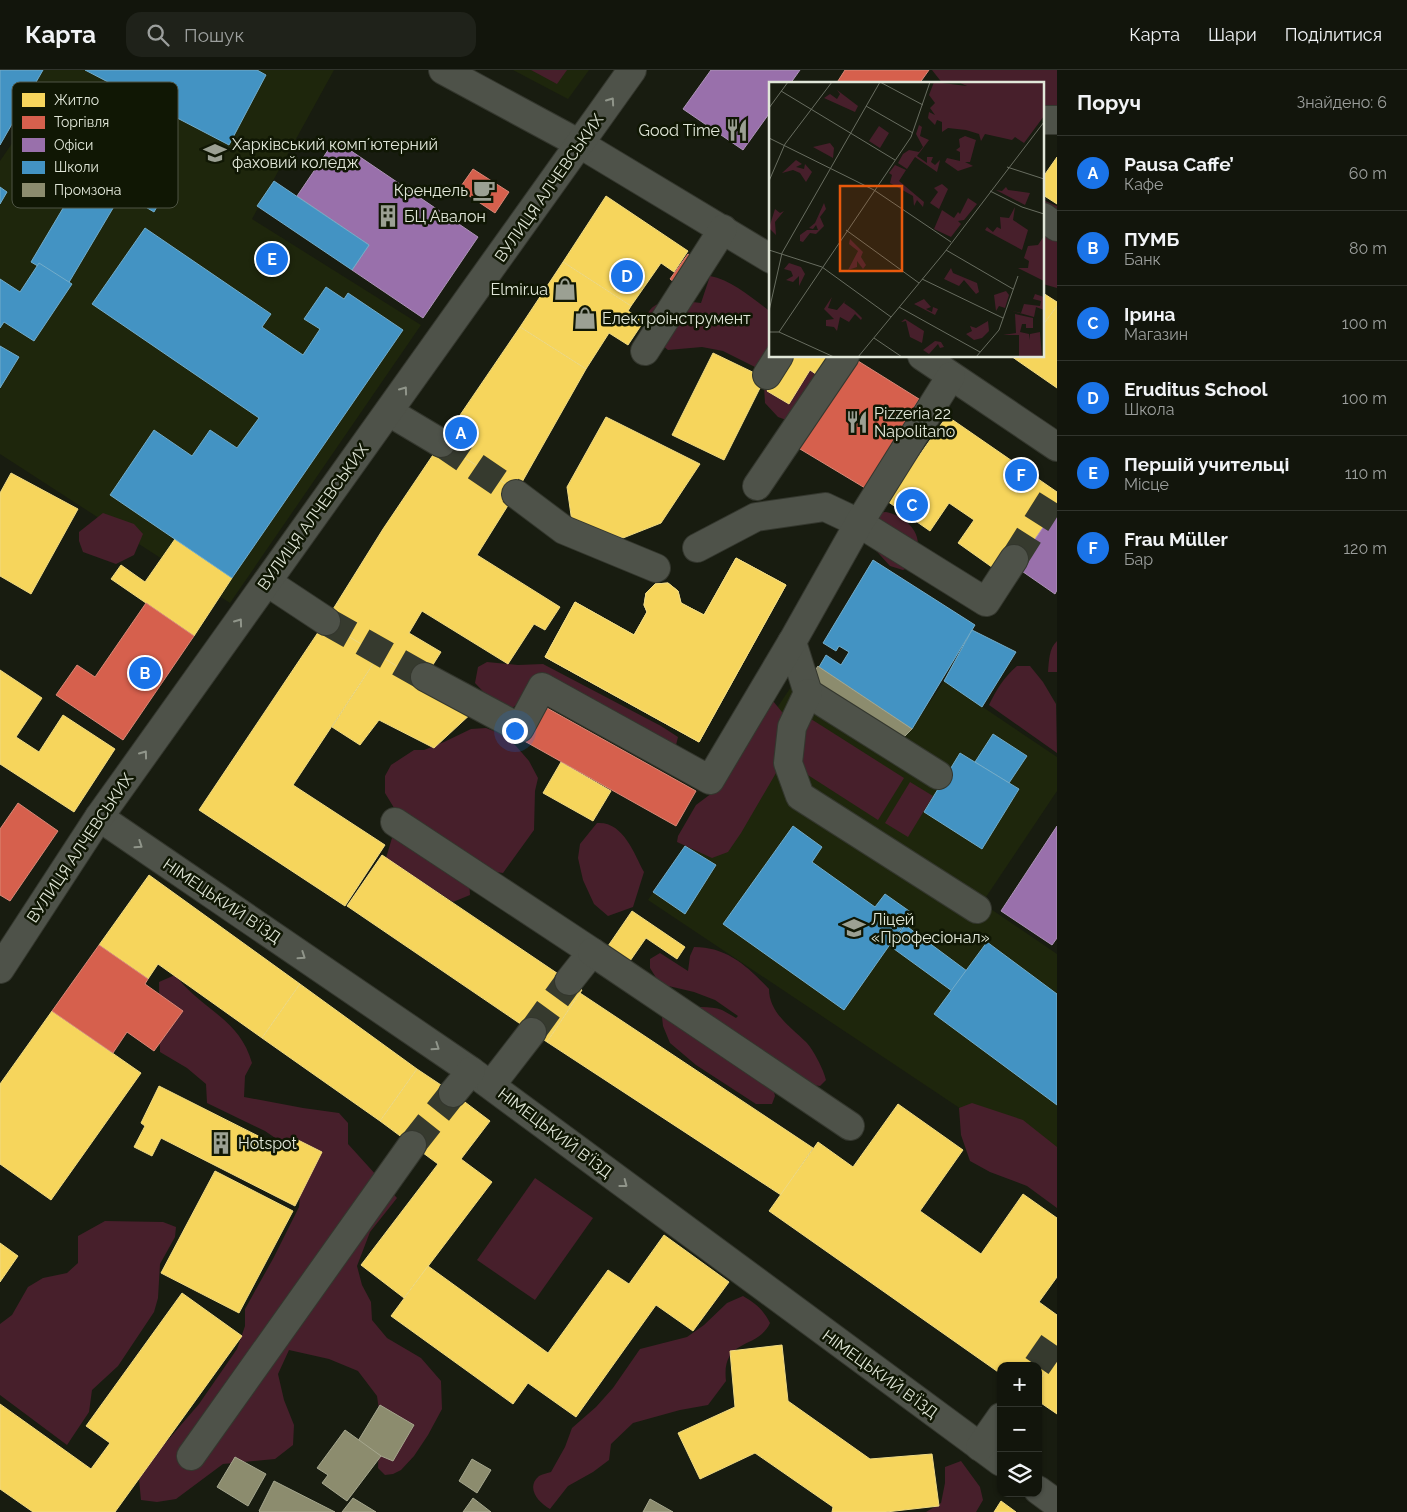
<!DOCTYPE html>
<html lang="uk">
<head>
<meta charset="utf-8">
<style>
  body { margin:0; font-family:Raleway,sans-serif; background:#1f221a; color:#f1f3f6 }
  .controls { position:absolute; right:15px; bottom:15px; display:grid; overflow:hidden; border-radius:10px; box-shadow:0 1px 4px #0004 }
  .controls button { width:45px; height:45px; display:grid; place-items:center; padding:0; border:0; border-bottom:1px solid #31342d; background:#12150c; color:#f1f3f6; font:25px sans-serif }
  .you { position:absolute; left:514px; top:660px; width:18px; height:18px; margin:-12px; border:4px solid #fff; border-radius:50%; background:#1a73e8; box-shadow:0 0 0 8px #1a73e833 }
  .badge { display:grid; place-items:center; width:32px; height:32px; border-radius:50%; background:#1a73e8; color:#fff; font-size:16px; font-weight:700 }
  .pin { position:absolute; translate:-50% -50%; border:2px solid #fff; box-shadow:0 1px 5px #0006 }
  .list { margin:0; padding:0; list-style:none }
  h2 { display:flex; justify-content:space-between; align-items:center; height:65px; margin:0; padding:0 20px; font-size:21px }
  h2 small { font-size:16px; font-weight:400; color:#9c9f9d }
  .list li { display:grid; grid-template-columns:32px 1fr auto; gap:15px; align-items:center; box-sizing:border-box; height:75px; padding:0 20px; border-top:1px solid #31342d }
  .list b { display:block; font-size:19px; white-space:nowrap }
  .list p { margin:0; font-size:16px; white-space:nowrap; color:#9c9f9d }
  .list em { font-size:16px; font-style:normal; color:#9c9f9d }
  .icon { flex:none; width:28px; height:28px; fill:none; stroke:currentColor; stroke-width:2; stroke-linecap:round; stroke-linejoin:round }
  .map { position:relative; flex:none; width:1057px; height:1442px; overflow:hidden }
  header { display:flex; align-items:center; gap:30px; box-sizing:border-box; height:70px; padding:0 25px; background:#12150c; border-bottom:1px solid #31342d }
  header strong { font-size:24px }
  nav { display:flex; gap:28px; margin-inline-start:auto; font-size:18px }
  .search { width:350px; height:45px; background:#1f221a; display:flex; align-items:center; gap:12px; box-sizing:border-box; padding:0 18px; border-radius:15px; color:#9c9f9d; font-size:19px }
  main { display:flex }
  aside { flex:1; background:#12150c }
  .map>svg:first-child { display:block }
</style>
</head>
<body>
<header>
<strong>Карта</strong>
<div class="search"><svg class="icon" aria-label="search" viewBox="0 0 24 24"><circle cx="10" cy="10" r="6"/><path d="M15 15l6 6"/></svg>Пошук</div>
<nav><a>Карта</a><a>Шари</a><a>Поділитися</a></nav>
</header>
<main>
<div class="map">
<svg width="1057" height="1442" viewBox="0 0 1057 1442">
  <rect width="100%" height="100%" fill="#181c10"/>
  <g fill="#1e260c">
    <path d="M42,0H334L252,149L421,255L230,533L0,384V91L45,25L33,17Z"/>
    <path d="M513,0H589L568,29Z"/>
    <path d="M818,596L912,659L944,611L1057,687V721L982,833L1057,884V1103L648,830L795,611L810,608Z"/>
  </g>
  <g fill="#471f2b">
    <path d="M531,0H567L557,14Z"/>
    <path d="M932,0H1057V44H1043V14H943Z"/>
    <path d="M1043,130L1057,136V218L1043,214Z"/>
    <path d="M710,206C732,210 753,229 771,242V286H838L792,352L778,347L765,333L764,316L759,299L723,281L702,277L668,280L645,261C643,225 675,230 701,233Z"/>
    <path d="M886,442C903,446 919,458 918,477C918,483 914,490 913,496L903,500L890,496L870,474L874,443Z"/>
    <path d="M103,443L134,454L143,464L134,485L116,494L83,482L79,471V462Z"/>
    <path d="M1057,571V602H1048C1049,591 1049,578 1057,571Z"/>
    <path d="M487,592L518,595L543,594L661,656L678,667L676,675L670,680L526,626L509,641L494,633L475,613L478,597Z"/>
    <path d="M1017,596H1030L1043,612L1056,634L1057,683L989,635C996,620 1004,607 1017,596Z"/>
    <path d="M773,631L782,642L785,650L780,691L776,703L741,763L728,782L712,788L677,772L678,766L696,735L712,723L758,641Z"/>
    <path d="M811,649L904,708L878,750L797,698L798,669Z"/>
    <path d="M486,658L504,665L516,676L529,691L538,708L535,721L534,760L503,803L481,800L402,751L385,723V706L391,695L414,680H424L444,672L471,659Z"/>
    <path d="M910,712L933,726L908,767L885,753Z"/>
    <path d="M597,753C623,751 634,783 644,802L633,837L608,846L594,834L583,810L578,788L580,774Z"/>
    <path d="M392,768L405,769L469,808L470,825L453,832L386,788Z"/>
    <path d="M694,877C727,877 747,896 769,919C769,943 791,957 806,972C813,979 824,1000 826,1010L820,1016L798,1013L773,1018L775,1026L772,1034H756L696,995L670,973L663,956L662,947L664,939C681,939 707,934 722,940C726,942 731,945 736,948L738,946L715,930L694,922L660,914L650,898V889L660,883L688,901L690,886Z"/>
    <path d="M175,905C181,912 187,919 194,925C219,947 242,958 252,993L245,1006L244,1027L303,1038L339,1043L348,1053V1074L397,1128L370,1162L357,1196L362,1215L371,1232L372,1250L387,1268L421,1288L441,1311L442,1339L428,1365L414,1386L401,1400L393,1404L385,1405L378,1398L380,1347L377,1326L358,1301L329,1289L289,1280L278,1304L284,1330L294,1355L293,1375L275,1389L223,1394L176,1429L157,1432L141,1430L139,1409L162,1377L199,1334L237,1279L245,1256V1239L274,1187L299,1137L302,1103L300,1085L265,1061L207,1033L206,1014L187,998L160,982L159,912Z"/>
    <path d="M972,1033L1023,1050L1057,1077V1138L1027,1116L990,1102L970,1091L961,1065L959,1038Z"/>
    <path d="M535,1108L593,1148L535,1230L477,1190Z"/>
    <path d="M105,1151L163,1152L176,1157L175,1167L160,1194L158,1228L154,1242L118,1296L92,1320L89,1342L67,1375L0,1325V1254L12,1245L28,1217L43,1208L67,1203L78,1193V1166Z"/>
    <path d="M743,1226C755,1233 763,1239 770,1253C758,1280 721,1267 726,1311L708,1335L680,1340L633,1353L611,1374L609,1390L593,1402L568,1416L550,1439C539,1433 525,1418 539,1406C542,1404 548,1403 551,1402L565,1377L572,1358L596,1337L613,1318L640,1279L687,1267L704,1255L727,1233Z"/>
    <path d="M961,1391L980,1417L983,1430L976,1442H926L941,1433L945,1413V1397Z"/>
  </g>
  <g fill="#f6d55c" stroke="#f0da82" fill-rule="evenodd">
    <path d="M1057,87V134L1043,125V107Z"/>
    <path d="M606,126L688,181L674,202L661,193L631,236L563,192Z"/>
    <path d="M563,192L631,236L628,241L644,251L628,275L609,263L586,299L520,257Z"/>
    <path d="M1043,223L1057,232V236L1043,255Z"/>
    <path d="M1057,236V318L1018,291L1022,286H1043V255Z"/>
    <path d="M520,257L586,299L517,421L441,373Z"/>
    <path d="M713,283L765,308L724,390L672,365Z"/>
    <path d="M789,286H834L820,307L810,300L789,334L767,321Z"/>
    <path d="M1011,286H1022L1018,291Z"/>
    <path d="M947,346L1057,422V437L1016,497L996,500L958,473L974,450L949,433L930,461L887,431Z"/>
    <path d="M606,347L700,394L661,453L623,468L572,452L567,417Z"/>
    <path d="M441,373L517,421L477,485L560,537L545,560L534,554L508,594L422,541L409,563L441,582L422,612L325,552L383,459Z"/>
    <path d="M11,403L78,439L31,524L0,506V423Z"/>
    <path d="M175,469L232,508L194,566L111,509L121,495L145,512Z"/>
    <path d="M736,488L786,515L699,672L545,587L575,532L634,565L647,542L644,535L646,523L655,514L668,513L678,521L681,533L704,545ZM673,546L696,559L689,572L661,580L648,572L661,550Z"/>
    <path d="M736,488L786,515L699,672L545,587L575,532L634,565L647,542L644,535L646,523L655,514L668,513L678,521L681,533L704,545Z"/>
    <path d="M325,552L379,585L293,715L385,775L345,836L199,740Z"/>
    <path d="M379,585L422,612L474,641L434,678L379,650L360,675L332,657Z"/>
    <path d="M0,600L42,628L16,667L39,682L63,645L115,679L74,742L0,694Z"/>
    <path d="M561,692L611,721L593,751L543,723Z"/>
    <path d="M382,785L582,920L547,972L347,836Z"/>
    <path d="M149,805L300,914L262,968L158,894L148,909L99,875Z"/>
    <path d="M632,841L685,877L677,889L646,868L630,891L608,876Z"/>
    <path d="M300,914L417,999L380,1051L262,968Z"/>
    <path d="M580,923L813,1078L781,1125L547,972Z"/>
    <path d="M52,941L141,1003L51,1130L0,1094V1014Z"/>
    <path d="M417,999L453,1023L490,1051L461,1089L492,1112L404,1228L361,1195L438,1094L380,1051Z"/>
    <path d="M159,1016L286,1080L292,1067L322,1082L295,1136L161,1068L152,1086L134,1077L145,1056L141,1053Z"/>
    <path d="M898,1034L963,1080L920,1141L981,1184L1023,1124L1057,1148V1207L1039,1232L1057,1245V1286L1038,1313V1296H1001V1304L769,1141L818,1072L853,1097Z"/>
    <path d="M215,1101L293,1141L239,1243L161,1203Z"/>
    <path d="M664,1165L729,1212L693,1261L656,1235L576,1347L528,1313L513,1334L391,1246L428,1196L548,1283L608,1200L629,1214Z"/>
    <path d="M0,1173L18,1186L0,1212Z"/>
    <path d="M182,1223L242,1266L115,1442H33L0,1419V1334L91,1399L110,1373L86,1356Z"/>
    <path d="M782,1275L788,1331L870,1389L932,1384L939,1436L886,1442H832L833,1437L755,1383L700,1409L678,1363L735,1337L730,1281Z"/>
    <path d="M1057,1286V1344L1038,1331V1313Z"/>
    <path d="M1001,1431L1016,1442H994Z"/>
  </g>
  <g fill="#d6604d" stroke="#d98877">
    <path d="M845,0H929L919,14H836Z"/>
    <path d="M473,99L509,122L495,143L459,119Z"/>
    <path d="M688,184L699,192L681,217L670,209Z"/>
    <path d="M850,286L919,329L865,418L795,376Z"/>
    <path d="M146,533L194,566L123,670L56,625L77,595L95,607Z"/>
    <path d="M538,633L696,721L676,756L519,668Z"/>
    <path d="M18,733L58,761L10,831L0,825V759Z"/>
    <path d="M99,875L148,909L145,914L183,941L154,981L127,962L113,983L52,941Z"/>
  </g>
  <g fill="#9970ab" stroke="#af94b9">
    <path d="M711,0H800L790,14H771V41L743,80L683,39Z"/>
    <path d="M335,70L478,167L423,248L352,200L369,175L297,126Z"/>
    <path d="M1057,437V520L1055,524L1016,497Z"/>
    <path d="M1057,756V868L1052,875L1001,841Z"/>
  </g>
  <g fill="#4393c3" stroke="#72acca">
    <path d="M0,0H43L0,75Z"/>
    <path d="M85,0H257L266,5L229,75Z"/>
    <path d="M100,76L168,117L154,142L122,123L68,214L31,192Z"/>
    <path d="M274,111L369,175L352,200L257,136Z"/>
    <path d="M0,117L7,122L0,134Z"/>
    <path d="M145,158L271,244L262,257L303,285L320,259L304,249L326,217L344,229L348,223L403,260L232,508L110,425L154,360L192,386L210,360L237,378L259,348L92,234Z"/>
    <path d="M39,193L72,214L34,271L4,252L0,258V209L20,222Z"/>
    <path d="M0,276L19,287L0,318Z"/>
    <path d="M873,490L975,555L912,659L819,597L826,585L841,595L849,582L839,576L836,581L823,573Z"/>
    <path d="M972,560L1016,582L982,637L944,611Z"/>
    <path d="M993,664L1027,686L1009,713L975,692Z"/>
    <path d="M960,683L1019,719L982,779L924,742Z"/>
    <path d="M793,756L822,777L812,792L875,837L885,824L912,843L844,940L723,854Z"/>
    <path d="M685,776L716,795L685,844L653,822Z"/>
    <path d="M905,855L967,901L952,921L890,876Z"/>
    <path d="M987,872L1057,924V1035L934,944Z"/>
  </g>
  <g fill="#8c8c6e" stroke="#a6a78e">
    <path d="M818,596L819,597L912,659L903,668L810,608Z"/>
    <path d="M380,1335L414,1355L393,1391L381,1386L358,1371Z"/>
    <path d="M345,1360L381,1386L347,1431L322,1413L328,1405L317,1398Z"/>
    <path d="M235,1387L266,1404L248,1436L217,1417Z"/>
    <path d="M472,1389L491,1400L477,1423L459,1411Z"/>
    <path d="M274,1411L335,1442H260L259,1441Z"/>
    <path d="M353,1428L376,1442H342Z"/>
    <path d="M473,1428L491,1442H463Z"/>
    <path d="M650,1429L673,1442H643Z"/>
  </g>
  <g fill="none" stroke-linecap="round" stroke-linejoin="round">
    <g stroke="#363a2e" stroke-width="28" stroke-dasharray="28 14" stroke-linecap="butt">
      <path d="M441,373L516,424"/>
      <path d="M1014,489L1057,421"/>
      <path d="M326,551L425,607"/>
      <path d="M532,962L569,911"/>
      <path d="M412,1075L453,1023"/>
      <path d="M1037,1296L1057,1267"/>
    </g>
    <defs>
      <g id="minor">
        <path d="M443,0L580,74L771,189"/>
        <path d="M1043,50H1057"/>
        <path d="M1043,147L1057,157"/>
        <path d="M645,281L723,159"/>
        <path d="M922,286L1057,377"/>
        <path d="M767,305L779,286"/>
        <path d="M389,342L441,373"/>
        <path d="M757,416L845,286"/>
        <path d="M516,424L564,460L656,498"/>
        <path d="M697,478L756,447L825,437L859,453L986,532L1014,489"/>
        <path d="M267,512L326,551"/>
        <path d="M792,572L808,623L938,705"/>
        <path d="M425,607L520,658L542,617L710,710L792,572L859,453L951,306"/>
        <path d="M808,623L792,657L788,693L800,726L977,839"/>
        <path d="M99,747L471,1001L1001,1392"/>
        <path d="M395,752L592,882L569,911"/>
        <path d="M592,882L850,1056"/>
        <path d="M0,899L99,747L632,0"/>
        <path d="M491,1015L532,962"/>
        <path d="M453,1023L471,1001"/>
        <path d="M980,1377L1001,1347"/>
        <path d="M191,1386L412,1075"/>
        <path d="M1038,1420L1057,1434"/>
      </g>
    </defs>
    <use href="#minor" stroke="#34372e" stroke-width="30"/>
    <use href="#minor" stroke="#4e5249" stroke-width="28"/>
  </g>
  <defs><path id="oneway-chevron" d="M-2-3.5L2.5 0L-2 3.5" fill="none" stroke-width="1.6" stroke-linecap="round" stroke-linejoin="round" transform="scale(1.25)"/></defs>
  <g stroke="#90958a">
    <use href="#oneway-chevron" transform="translate(611 31) rotate(-55)"/>
    <use href="#oneway-chevron" transform="translate(404 320) rotate(-54)"/>
    <use href="#oneway-chevron" transform="translate(239 552) rotate(-54)"/>
    <use href="#oneway-chevron" transform="translate(144 684) rotate(-54)"/>
    <use href="#oneway-chevron" transform="translate(139 775) rotate(34)"/>
    <use href="#oneway-chevron" transform="translate(302 886) rotate(34)"/>
    <use href="#oneway-chevron" transform="translate(436 977) rotate(34)"/>
    <use href="#oneway-chevron" transform="translate(624 1114) rotate(37)"/>
  </g>
  <defs>
    <symbol id="restaurant-bare" viewBox="-9 -9 18 18"><path d="M-5-6h1v4h1v-4h1v4h1v-4h1v5L-1.5 .5V6h-2V.5L-5-1ZM5-6V6H3V1.5H1.5Q1.5-4 5-6Z" fill="#9ba093" stroke="#101704" stroke-width="2.5" paint-order="stroke"/></symbol>
    <symbol id="university-bare" viewBox="-9 -9 18 18"><path d="M0-5L7-2L0 1L-7-2ZM-4 1L0 2.5L4 1V4Q0 6-4 4Z" fill="#9ba093" stroke="#101704" stroke-width="2.5" paint-order="stroke"/></symbol>
    <symbol id="cafe-bare" viewBox="-9 -9 18 18"><path d="M-5.5-4.5H6V0H3Q3 3.5 0 3.5H-2.5Q-5.5 3.5-5.5 0ZM3-3.2v2h1.7v-2ZM-6 4.5H4V6H-6Z" fill="#9ba093" stroke="#101704" stroke-width="2.5" paint-order="stroke"/></symbol>
    <symbol id="building-bare" viewBox="-9 -9 18 18"><path d="M-4-6H4V6H1V3H-1V6H-4ZM-2.5-4.3h1.7v1.8h-1.7ZM.8-4.3h1.7v1.8H.8ZM-2.5-1h1.7V.8h-1.7ZM.8-1h1.7V.8H.8Z" fill="#9ba093" stroke="#101704" stroke-width="2.5" paint-order="stroke"/></symbol>
    <symbol id="shop-bare" viewBox="-9 -9 18 18"><path d="M-5-2.5h2.3a2.7 3.5 0 0 1 5.4 0H5L5.5 6h-11ZM-1.5-2.5h3a1.5 2.3 0 0 0-3 0Z" fill="#9ba093" stroke="#101704" stroke-width="2.5" paint-order="stroke"/></symbol>
    <symbol id="school-bare" viewBox="-9 -9 18 18"><path d="M0-5L7-2L0 1L-7-2ZM-4 1L0 2.5L4 1V4Q0 6-4 4Z" fill="#9ba093" stroke="#101704" stroke-width="2.5" paint-order="stroke"/></symbol>
  </defs>
  <g fill-rule="evenodd">
    <use href="#restaurant-bare" x="721" y="44" width="32" height="32"/>
    <use href="#university-bare" x="199" y="67" width="32" height="32"/>
    <use href="#cafe-bare" x="468" y="104" width="32" height="32"/>
    <use href="#building-bare" x="372" y="130" width="32" height="32"/>
    <use href="#shop-bare" x="549" y="203" width="32" height="32"/>
    <use href="#shop-bare" x="569" y="232" width="32" height="32"/>
    <use href="#restaurant-bare" x="841" y="336" width="32" height="32"/>
    <use href="#school-bare" x="838" y="842" width="32" height="32"/>
    <use href="#building-bare" x="205" y="1057" width="32" height="32"/>
  </g>
  <g text-anchor="middle" dominant-baseline="central" stroke-width="5" stroke-linejoin="round" paint-order="stroke">
    <g font-size="16" fill="#e1e7d9" stroke="#101704" text-anchor="start">
      <text x="720" y="60" text-anchor="end">Good Time</text>
      <text x="232" y="74">Харківський компʼютерний<tspan x="232" dy="18">фаховий коледж</tspan></text>
      <text x="468" y="120" text-anchor="end">Крендель</text>
      <text x="404" y="146">БЦ Авалон</text>
      <text x="548" y="219" text-anchor="end">Elmir.ua</text>
      <text x="602" y="248">Електроінструмент</text>
      <text x="874" y="343">Pizzeria 22<tspan x="874" dy="18">Napolitano</tspan></text>
      <text x="871" y="849">Ліцей<tspan x="871" dy="18">«Професіонал»</tspan></text>
      <text x="238" y="1073">Hotspot</text>
    </g>
    <g font-size="16" fill="#e1e7d9" stroke="#101704">
      <text transform="translate(549 118) rotate(-55)">ВУЛИЦЯ АЛЧЕВСЬКИХ</text>
      <text transform="translate(313 447) rotate(-54)">ВУЛИЦЯ АЛЧЕВСЬКИХ</text>
      <text transform="translate(80 778) rotate(-56)">ВУЛИЦЯ АЛЧЕВСЬКИХ</text>
      <text transform="translate(222 831) rotate(34)">НІМЕЦЬКИЙ В’ЇЗД</text>
      <text transform="translate(555 1063) rotate(37)">НІМЕЦЬКИЙ В’ЇЗД</text>
      <text transform="translate(880 1304) rotate(36)">НІМЕЦЬКИЙ В’ЇЗД</text>
    </g>
  </g>
  <g transform="translate(769 12)">
    <rect width="275" height="275" fill="#181c10"/>
    <path d="M165,0L198,4L189,0H275V34L255,61L246,55L243,58L216,52L212,59L210,52L197,48L179,46L173,50V40L168,38L166,43L159,36L160,30L166,33L161,26L166,21L160,13ZM68,8L89,24L86,30L55,16L61,12L68,17L71,12ZM150,43L153,45L151,54L160,58L148,74L158,81V75H164L162,80L166,83L171,78L168,90L146,75L138,87L129,81L134,72L140,68L150,70L154,65L147,52ZM110,44L120,51L111,66L100,59ZM196,54L207,58L201,80H196L204,84L189,89L176,80L178,76L191,79V70L187,68L191,65L190,57ZM61,61L65,66L64,76L44,65ZM27,78L33,82L27,85L35,87L36,82L43,90L37,100L31,91L24,88L13,91ZM126,83L137,88L130,99L155,120L154,125L148,118L145,124L144,114L121,101L123,93L120,91ZM173,102L179,107L170,127L161,121L169,110L165,106ZM237,105L239,108L261,111L256,123L227,108L233,109ZM199,116L208,122L195,138L189,139L192,142L182,155L165,147L173,128L185,136L189,130L191,132ZM55,121L57,127L51,135L55,144L47,152L41,151L34,160L31,159V153L38,148H49L47,143L44,147L40,146L46,141ZM246,125L244,138L259,148L253,168L216,148L218,145L224,150L228,145L232,147L231,135L240,136ZM6,127L11,131L15,129L6,140L7,153L0,146ZM275,154V199L249,186H259L260,179L255,176L259,164L269,163ZM81,157L94,170L92,175L97,183L94,187L88,179V185L79,188L89,169L80,162ZM20,181L32,185L36,192L30,204V194L24,200L17,198L24,194L22,189L15,187ZM182,186L184,191L208,201L210,210L207,212L195,198L190,204L175,197ZM237,209L240,213L236,226L230,224L227,229L225,213ZM266,212L275,215V228L267,225L265,235L240,228L252,231L255,222L271,224L272,219L264,217ZM63,215L59,226L68,228L77,218L75,221L85,228L93,236L92,238L86,232L80,240L71,235L68,249L65,245L57,244V238L65,237L55,227ZM155,217L162,225L157,227L163,230L164,225L169,227L166,233L145,222ZM246,232L264,236V246H257V242H253L251,250L260,252L261,258V252L271,250L273,275H247L250,274V253H234L247,251ZM136,237L155,249L153,261L141,255L137,239L132,240ZM219,239L220,249L213,256L205,258L197,252L203,249L201,244L207,246ZM166,259L172,260L175,265L171,266L169,262L160,272L154,268Z" fill="#471f2b"/>
    <path fill="none" stroke="#686d60" stroke-width="1" d="M111,0L154,23M12,9L126,78M97,24L144,51M0,26L19,0M0,56L105,108L182,160M238,85L275,97M0,99L16,62L63,0M221,109L253,125L275,132M77,148L150,201M0,168L53,185L122,235M177,168L244,207M153,197L234,236M130,225L211,270M0,229L13,171L111,0M0,250H10L65,275M10,250L142,55L161,0M105,256L133,275M89,275L175,171L275,40M207,275L230,248L249,194"/>
    <path fill="#e8590c" fill-opacity="0.15" stroke="#e8590c" stroke-width="2.5" d="M71,104H133V189H71Z"/>
    <rect width="275" height="275" fill="none" stroke="#e1e7d9" stroke-width="2.5"/>
  </g>
  <rect x="12" y="12" width="166" height="126" rx="8" fill="#101704" stroke="#4f5544" stroke-width="1"/>
  <rect x="22" y="23" width="23" height="14" fill="#f6d55c"/>
  <rect x="22" y="46" width="23" height="13" fill="#d6604d"/>
  <rect x="22" y="68" width="23" height="14" fill="#9970ab"/>
  <rect x="22" y="91" width="23" height="13" fill="#4393c3"/>
  <rect x="22" y="113" width="23" height="14" fill="#8c8c6e"/>
  <g font-size="14" fill="#e1e7d9">
    <text x="54" y="35">Житло</text>
    <text x="54" y="57">Торгівля</text>
    <text x="54" y="80">Офіси</text>
    <text x="54" y="102">Школи</text>
    <text x="54" y="125">Промзона</text>
  </g>
</svg>
<div class="controls">
<button>+</button>
<button>−</button>
<button><svg class="icon" aria-label="layers" viewBox="0 0 24 24"><path d="M12 4l9 5-9 5-9-5zM3 14l9 5 9-5"/></svg></button>
</div>
<div class="you"></div>
<div class="pin badge" style="left:461px;top:363px">A</div>
<div class="pin badge" style="left:145px;top:603px">B</div>
<div class="pin badge" style="left:912px;top:435px">C</div>
<div class="pin badge" style="left:627px;top:206px">D</div>
<div class="pin badge" style="left:272px;top:189px">E</div>
<div class="pin badge" style="left:1021px;top:405px">F</div>
</div>
<aside>
<h2>Поруч<small>Знайдено: 6</small></h2>
<ul class="list">
<li><span class="badge">A</span><div><b>Pausa Caffe’</b><p>Кафе</p></div><em>60 m</em></li>
<li><span class="badge">B</span><div><b>ПУМБ</b><p>Банк</p></div><em>80 m</em></li>
<li><span class="badge">C</span><div><b>Ірина</b><p>Магазин</p></div><em>100 m</em></li>
<li><span class="badge">D</span><div><b>Eruditus School</b><p>Школа</p></div><em>100 m</em></li>
<li><span class="badge">E</span><div><b>Першій учительці</b><p>Місце</p></div><em>110 m</em></li>
<li><span class="badge">F</span><div><b>Frau Müller</b><p>Бар</p></div><em>120 m</em></li>
</ul>
</aside>
</main>
</body>
</html>
